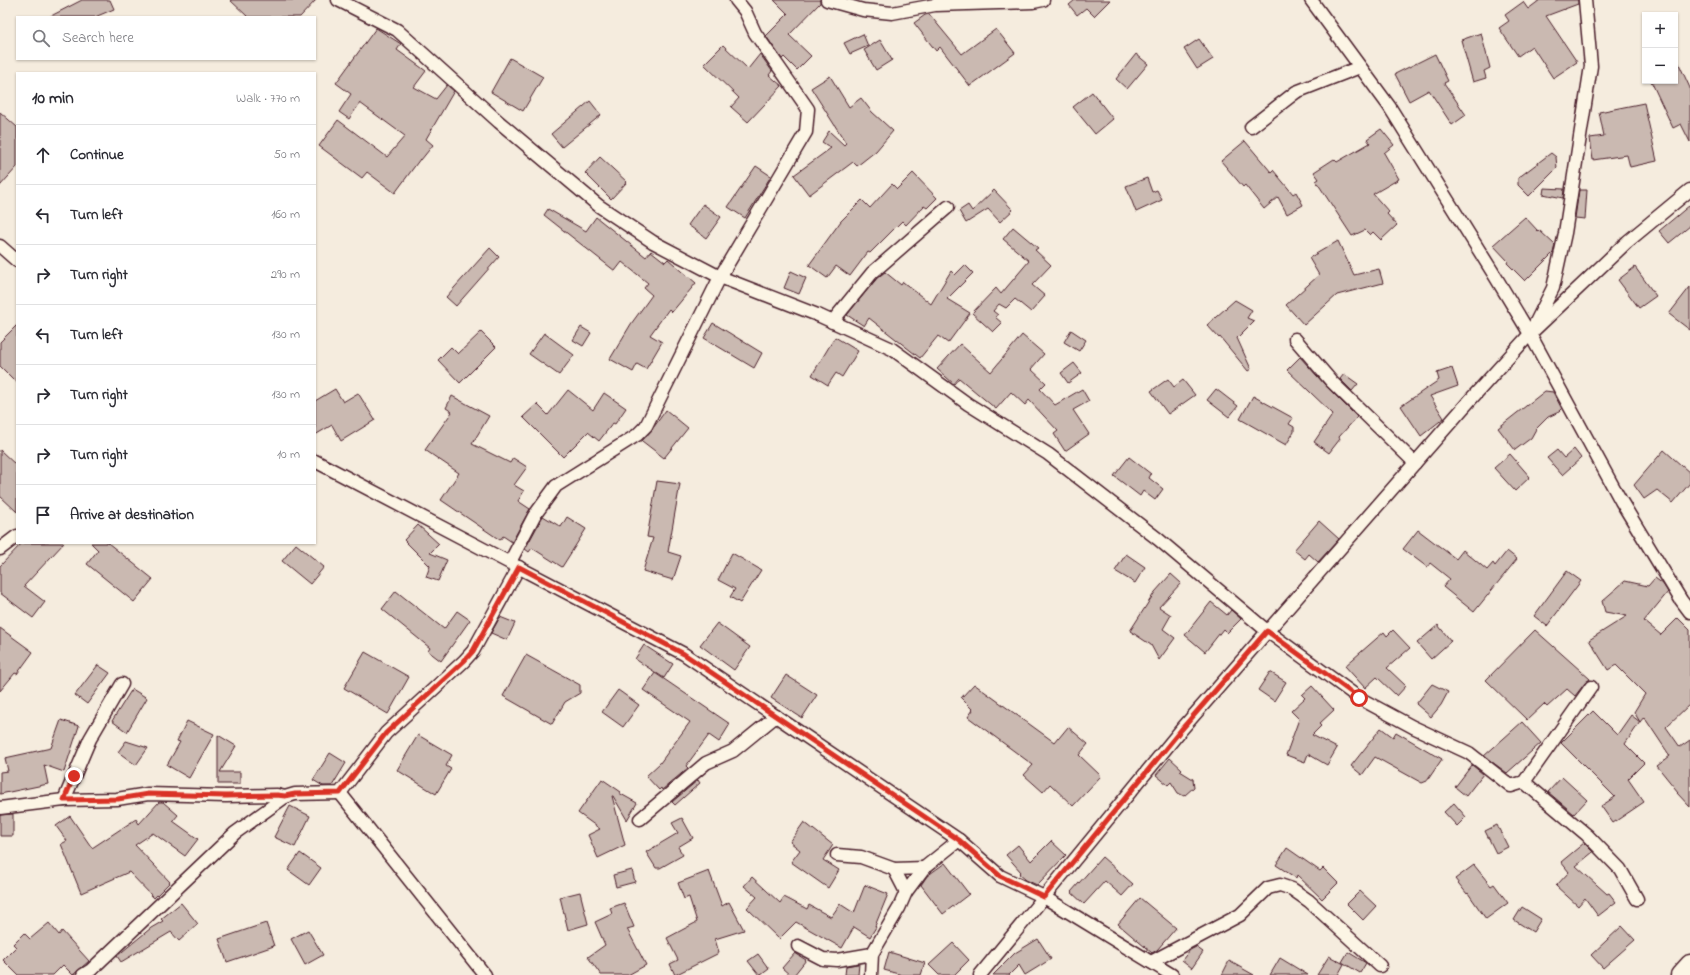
<!DOCTYPE html>
<html lang="en">
<head>
<meta charset="utf-8">
<style>
  body { margin:0; font-family:"Indie Flower",sans-serif; background:#f7f7f7; color:#2b2b33 }
  .controls { position:absolute; right:12px; top:12px; display:grid; overflow:hidden; border-radius:0px; box-shadow:0 1px 3px #0004 }
  .controls button { width:36px; height:36px; display:grid; place-items:center; padding:0; border:0; border-bottom:1px solid #e1e1e2; background:#fff; color:#2b2b33; font:20px sans-serif }
  .stop { position:absolute; width:12px; height:12px; margin:-9px; border:3px solid #d93025; border-radius:50%; background:#fff }
  .stop.end { background:#d93025; border-color:#fff; box-shadow:0 1px 4px #0008 }
  .list { margin:0; padding:0; list-style:none }
  h2 { display:flex; justify-content:space-between; align-items:center; height:52px; margin:0; padding:0 16px; font-size:17px }
  h2 small { font-size:13px; font-weight:400; color:#7c7c81 }
  .list li { display:grid; grid-template-columns:26px 1fr auto; gap:12px; align-items:center; box-sizing:border-box; height:60px; padding:0 16px; border-top:1px solid #e1e1e2 }
  .list b { display:block; font-size:15px; white-space:nowrap }
  .list em { font-size:13px; font-style:normal; color:#7c7c81 }
  .icon { flex:none; width:22px; height:22px; fill:none; stroke:currentColor; stroke-width:2; stroke-linecap:round; stroke-linejoin:round }
  .map { position:relative; flex:none; width:1690px; height:975px; overflow:hidden }
  .search { position:absolute; background:#fff; box-shadow:0 1px 3px #0004; left:16px; top:16px; width:300px; height:44px; display:flex; align-items:center; gap:10px; box-sizing:border-box; padding:0 14px; border-radius:0px; color:#7c7c81; font-size:15px }
  .panel { position:absolute; background:#fff; box-shadow:0 1px 3px #0004; left:16px; top:72px; width:300px; height:472px; border-radius:0px }
  .map>svg:first-child { display:block }
</style>
</head>
<body>
<div class="map">
<svg width="1690" height="975" viewBox="0 0 1690 975">
  <rect width="100%" height="100%" fill="#f5ecde"/>
  <filter id="ink" filterUnits="userSpaceOnUse"><feTurbulence type="fractalNoise" baseFrequency=".025" numOctaves="2"/><feDisplacementMap in="SourceGraphic" scale="8" xChannelSelector="R" yChannelSelector="G"/><feConvolveMatrix kernelMatrix="1 2 1 2 8 2 1 2 1" color-interpolation-filters="sRGB"/></filter>
  <g filter="url(#ink)">
    <g fill="#cab9b1" stroke="#4a1f2b">
      <path d="M82,0H110L114,9L95,17H49Z"/>
      <path d="M230,0H316L300,17H248Z"/>
      <path d="M774,0H820V3L789,35L811,56L797,70L784,57L782,59L766,36L788,14Z"/>
      <path d="M1075,0H1110L1094,16L1086,8L1077,15L1069,5Z"/>
      <path d="M1540,0H1578V4L1546,16L1577,62L1553,78L1532,46L1518,56L1499,28L1509,21L1505,15L1523,2L1528,9Z"/>
      <path d="M929,14L962,54L996,29L1015,53L970,86L940,47L936,51L914,23L925,15Z"/>
      <path d="M376,28L401,44L397,50L426,71L414,87L436,99L447,85L454,91L426,139L433,145L421,160L420,159L395,193L367,172L362,178L319,146L338,120L387,157L405,136L360,103L349,119L339,112L351,94L336,83Z"/>
      <path d="M1481,33L1490,68L1484,71L1486,78L1473,82L1461,40Z"/>
      <path d="M863,34L868,46L850,54L844,43Z"/>
      <path d="M1199,39L1213,59L1197,69L1184,49Z"/>
      <path d="M880,40L892,60L876,70L864,50Z"/>
      <path d="M723,45L748,69L760,54L772,71L769,75L782,86L748,122L731,107L739,98L704,64Z"/>
      <path d="M1136,54L1148,64L1127,89L1116,79Z"/>
      <path d="M1435,54L1448,81L1444,83L1466,115L1452,125L1429,90L1409,101L1395,74Z"/>
      <path d="M1675,55L1690,88V142L1681,124L1673,128L1651,81H1675Z"/>
      <path d="M510,58L543,77L523,111L491,92Z"/>
      <path d="M830,76L849,107L861,98L872,112L893,131L876,151L857,166L853,162L809,195L794,175L831,148L822,142L829,131L844,145L846,143L811,88Z"/>
      <path d="M1092,92L1113,119L1095,134L1073,107Z"/>
      <path d="M590,101L601,115L562,147L551,134Z"/>
      <path d="M1644,103L1657,161L1630,167L1627,155L1593,160L1590,138L1604,136L1599,112Z"/>
      <path d="M0,112L17,127V167L0,186Z"/>
      <path d="M1381,129L1394,145L1384,153L1399,179L1373,194L1389,212L1387,214L1397,225L1381,240L1373,232L1370,235L1365,230L1352,236L1316,181L1319,179L1314,172L1334,159L1337,162L1370,143L1367,139Z"/>
      <path d="M1245,141L1271,172L1273,170L1293,194L1296,192L1303,205L1287,214L1278,197L1264,209L1245,185L1243,187L1221,161Z"/>
      <path d="M1551,153L1556,157L1557,168L1529,196L1518,185V178Z"/>
      <path d="M600,157L627,182L611,199L585,173Z"/>
      <path d="M756,166L771,176L745,218L728,207Z"/>
      <path d="M913,173L937,198L927,208L924,206L906,225L902,221L870,253L868,252L850,276L836,266L827,278L809,265L841,221L862,200L870,208L892,184L897,189Z"/>
      <path d="M1147,178L1152,192L1157,190L1162,200L1136,212L1126,186Z"/>
      <path d="M1544,188L1564,189L1563,198L1543,194Z"/>
      <path d="M994,190L1013,210L1000,222L988,209L966,223L959,211L968,205L972,211Z"/>
      <path d="M1579,190H1587L1585,219L1575,218Z"/>
      <path d="M703,204L721,217L706,238L688,225Z"/>
      <path d="M1690,205V226L1669,243L1659,231Z"/>
      <path d="M548,209L586,231L596,217L646,257L651,251L665,262L668,259L696,283L672,312L669,309L650,335L662,342L646,369L637,364L633,372L610,359L631,324L652,295L644,288L648,283L622,262L615,271L544,215Z"/>
      <path d="M1525,217L1538,231L1539,230L1555,245L1553,253L1525,281L1507,263L1508,261L1493,245Z"/>
      <path d="M1013,227L1038,248L1035,250L1051,265L1032,285L1045,296L1031,312L1015,299L1006,308L999,304L993,311L998,315L995,317L1002,323L993,332L972,313L996,288L1001,294L1029,261L1003,239Z"/>
      <path d="M1338,241L1354,275L1379,269L1383,283L1337,295L1304,325L1286,305L1319,275L1309,258Z"/>
      <path d="M490,248L499,257L456,306L446,297Z"/>
      <path d="M965,265L973,273L947,299L970,313L948,343L938,336L920,358L869,318L864,326L847,315L877,278L885,272L901,285L903,282L931,304L951,271L955,275Z"/>
      <path d="M1635,267L1656,296L1639,308L1618,280Z"/>
      <path d="M791,271L806,278L799,294L784,288Z"/>
      <path d="M1690,287V330L1669,314Z"/>
      <path d="M1235,300L1252,310L1247,318L1254,321L1237,338L1251,369L1248,371L1220,337L1219,338L1207,325Z"/>
      <path d="M713,323L762,353L754,368L704,338Z"/>
      <path d="M17,325V383L0,366V342Z"/>
      <path d="M581,327L591,333L583,346L573,340Z"/>
      <path d="M1071,330L1086,340L1079,351L1064,342Z"/>
      <path d="M481,332L496,347L460,383L438,360L451,347L458,354Z"/>
      <path d="M544,333L574,355L559,375L529,354Z"/>
      <path d="M1022,335L1044,354L1031,369L1046,383L1040,389L1055,405L1082,389L1089,401L1073,410L1089,434L1065,451L1054,434L1058,431L1029,400L1025,405L1011,392L996,409L959,378L954,384L937,369L960,344L991,372Z"/>
      <path d="M835,337L858,351L842,377L836,373L828,385L812,375Z"/>
      <path d="M1300,357L1327,387L1357,417L1339,437L1340,439L1329,453L1314,442L1333,414L1287,370Z"/>
      <path d="M1074,363L1082,373L1068,383L1061,373Z"/>
      <path d="M1452,368L1458,386L1430,396L1444,418L1421,436L1401,406L1439,380L1437,373Z"/>
      <path d="M1344,374L1358,384L1352,391L1340,379Z"/>
      <path d="M1168,379L1174,387L1183,380L1195,395L1168,414L1151,391Z"/>
      <path d="M335,389L343,402L358,393L375,420L341,441L332,425L315,435V401Z"/>
      <path d="M1216,389L1238,406L1229,417L1207,400Z"/>
      <path d="M568,390L593,410L604,393L626,408L615,424L613,423L599,441L588,432L563,457L523,417L537,404L548,415Z"/>
      <path d="M1545,391L1553,392L1562,409L1559,412L1548,417L1536,429L1531,438L1515,450L1498,428Z"/>
      <path d="M452,396L489,416L472,444L510,463L513,458L527,467L514,485L524,491L518,501L530,509L512,542L503,536L500,540L441,500L459,473L425,450L452,412L446,408Z"/>
      <path d="M1253,396L1293,418L1289,424L1294,427V432L1286,445L1240,419Z"/>
      <path d="M666,410L688,428L664,458L642,441L651,431Z"/>
      <path d="M1574,449L1581,458L1562,475L1547,458L1557,450L1564,458Z"/>
      <path d="M0,450L17,466V512L0,496Z"/>
      <path d="M1664,450L1690,473V483L1673,503L1657,490L1644,499L1634,485Z"/>
      <path d="M1510,454L1530,477L1515,491L1494,468Z"/>
      <path d="M1129,457L1151,474L1149,478L1163,489L1155,500L1143,491L1140,496L1114,476Z"/>
      <path d="M657,481L680,484L668,552L681,556L673,580L643,571L653,538L647,537Z"/>
      <path d="M543,516L561,527L567,517L586,529L562,567L532,548L529,552L525,549Z"/>
      <path d="M1319,521L1339,539L1318,562L1309,554L1305,559L1294,550Z"/>
      <path d="M418,525L439,544L430,553L447,560L438,581L426,577L430,566L404,540Z"/>
      <path d="M1418,530L1456,559L1463,550L1487,570L1493,563L1495,566L1507,551L1517,559L1474,612L1443,587L1450,579L1430,563L1427,567L1403,549Z"/>
      <path d="M22,543H64L24,586L45,602L33,618L0,593V566Z"/>
      <path d="M91,543H108L153,579L134,602L87,564L98,550Z"/>
      <path d="M296,544L324,567L310,584L282,561Z"/>
      <path d="M732,553L761,570L740,603L730,597L735,589L718,580Z"/>
      <path d="M1126,554L1145,567L1135,583L1115,571Z"/>
      <path d="M1567,571L1581,581L1547,626L1534,616Z"/>
      <path d="M1171,574L1181,583L1159,607L1171,615L1163,629L1175,638L1159,660L1151,645L1130,631L1155,592Z"/>
      <path d="M1655,578L1663,584L1668,592L1644,621L1661,635L1678,618L1690,630V704L1666,727L1680,747L1690,740V807L1677,793L1678,792L1657,766L1670,756L1644,717L1640,722L1634,712L1645,694L1616,665L1608,670L1589,640L1627,616L1605,612L1602,601L1625,581L1648,586Z"/>
      <path d="M396,591L444,629L457,611L470,620L441,661L428,651L430,648L382,609Z"/>
      <path d="M1211,602L1227,615L1231,610L1241,619L1227,633L1223,629L1205,652L1185,635Z"/>
      <path d="M500,617L515,623L507,640L491,633Z"/>
      <path d="M717,623L750,647L734,670L700,645Z"/>
      <path d="M1438,625L1451,641L1431,659L1417,643Z"/>
      <path d="M0,628L33,652L17,674L15,673L0,691Z"/>
      <path d="M1393,630L1410,648L1387,668L1406,686L1397,696L1377,677L1365,688L1345,666L1384,632L1387,636Z"/>
      <path d="M1535,630L1590,679L1585,683L1575,696L1567,689L1547,707L1544,704L1527,720L1486,680Z"/>
      <path d="M644,645L673,664L664,678L635,659Z"/>
      <path d="M365,652L409,677L388,714L344,688Z"/>
      <path d="M526,655L580,685V693L565,702L552,724L503,696Z"/>
      <path d="M98,665L110,673L87,704L75,695Z"/>
      <path d="M1270,672L1286,682L1274,701L1258,690Z"/>
      <path d="M655,673L730,724L719,742L709,735L686,766L688,768L662,790L661,788L659,790L646,776L660,763L690,722L643,690Z"/>
      <path d="M786,675L817,695L802,718L771,698Z"/>
      <path d="M974,684L1054,742L1058,737L1059,738L1068,727L1088,744L1079,755L1101,776L1073,806L1050,784L1043,792L1024,775L1033,765L968,717L973,710L961,698Z"/>
      <path d="M1432,684L1448,692L1441,705L1431,717L1416,704Z"/>
      <path d="M1312,686L1334,710L1319,724L1321,726L1312,735L1337,748L1327,765L1308,754L1305,762L1286,755L1299,719L1291,711L1305,698L1302,695Z"/>
      <path d="M132,689L147,698L127,732L112,721Z"/>
      <path d="M618,690L639,705L623,727L602,712Z"/>
      <path d="M1593,711L1617,735L1631,715L1640,722L1625,744L1644,763L1628,779L1644,802L1613,823L1601,806L1615,797L1561,743Z"/>
      <path d="M61,720L79,726L64,772L44,765L48,784L0,794V772L8,771L5,758L51,748Z"/>
      <path d="M187,721L214,734L189,778L167,765L180,742L177,741Z"/>
      <path d="M1522,722L1541,743L1507,773L1484,756Z"/>
      <path d="M1381,728L1393,737L1396,732L1442,759L1427,781L1422,783L1375,757L1362,775L1351,766Z"/>
      <path d="M218,735L236,746L220,772H240V784H218Z"/>
      <path d="M418,735L452,755L446,766L451,769L436,794L397,770Z"/>
      <path d="M126,741L148,748L136,765L118,752Z"/>
      <path d="M330,753L346,763L332,786H323L313,780Z"/>
      <path d="M1170,758L1182,769L1180,771L1193,779L1194,787L1184,796L1178,793L1171,782L1168,785L1156,775Z"/>
      <path d="M1472,765L1483,774L1466,796L1455,787Z"/>
      <path d="M1562,777L1587,800L1574,814L1548,792Z"/>
      <path d="M602,779L621,792L619,793L637,803L627,820L613,796H612L625,845L598,858L588,835L600,829L578,813Z"/>
      <path d="M698,780L700,783L675,805L672,802Z"/>
      <path d="M159,802H163L178,815L173,821L198,839L185,856L153,833L135,845L170,882L154,898L129,872L81,893L61,844L67,841L56,826L70,816L92,848L136,819L139,824Z"/>
      <path d="M1454,803L1466,817L1457,826L1444,812Z"/>
      <path d="M290,806L310,816L295,847L274,837Z"/>
      <path d="M13,814V836H0V815Z"/>
      <path d="M682,818L693,838L678,847L683,855L660,868H656L646,852L678,833L672,823Z"/>
      <path d="M804,822L833,845L823,860L839,870L828,888L791,862L800,850L790,842Z"/>
      <path d="M1497,825L1508,847L1496,853L1485,831Z"/>
      <path d="M1051,841L1066,855L1037,885L1026,880L1019,874L1021,872L1006,855L1018,845L1031,861Z"/>
      <path d="M1584,843L1593,852L1576,866L1607,894L1609,893L1616,902L1598,916L1585,898L1578,906L1556,886L1569,872L1561,862Z"/>
      <path d="M1287,848L1320,871L1323,868L1338,883L1322,899L1297,875L1296,878L1276,865Z"/>
      <path d="M300,853L321,868L309,885L288,870Z"/>
      <path d="M1102,857L1133,884L1122,896L1105,881L1084,904L1071,892Z"/>
      <path d="M945,863L969,894L943,914L921,885L927,876Z"/>
      <path d="M1474,865L1491,886L1494,884L1508,903L1486,919L1468,893L1467,894L1455,879Z"/>
      <path d="M632,870L635,882L616,887L613,875Z"/>
      <path d="M709,871L722,906L729,902L744,930L715,939L719,953L675,975L670,964L678,960L667,938L697,922L689,897L684,899L678,883Z"/>
      <path d="M752,877L780,903L784,897L807,909L809,905L831,917L840,904L854,913L865,885L888,894L875,926L876,927L870,937L854,927L842,948L796,922L779,939L747,908L757,897L744,886Z"/>
      <path d="M1360,891L1376,906L1363,920L1347,904Z"/>
      <path d="M580,892L588,924L568,930L560,897Z"/>
      <path d="M1140,898L1176,928L1157,950L1152,953L1118,924Z"/>
      <path d="M181,903L198,924L179,941L171,932L121,962L117,956L151,928L163,921L161,919Z"/>
      <path d="M624,903L634,927L627,929L646,965L628,975H601L588,957L605,945L595,922L612,914L610,908Z"/>
      <path d="M1522,907L1541,919L1533,932L1514,920Z"/>
      <path d="M49,923L59,935L62,931L89,961L73,975L63,965L53,975H18L3,960L16,947L13,944L24,933L30,939Z"/>
      <path d="M266,923L274,946L227,962L219,939Z"/>
      <path d="M1622,926L1635,940L1603,968L1591,955Z"/>
      <path d="M308,930L323,955L305,965L291,939Z"/>
      <path d="M1038,939L1051,959L1025,975L1019,965L1009,975H993L1015,953Z"/>
      <path d="M953,943L969,960L954,975H939L929,965Z"/>
      <path d="M1196,947L1203,952L1192,968L1182,960L1190,950Z"/>
      <path d="M889,952L925,963L921,975H902L884,970Z"/>
      <path d="M1348,952L1366,963L1360,973L1342,962Z"/>
      <path d="M795,953L806,960L794,975H790L782,968Z"/>
      <path d="M758,954L769,969L761,975H759L748,961Z"/>
      <path d="M1329,956L1344,964L1338,975H1317Z"/>
      <path d="M1280,958L1308,975H1270Z"/>
      <path d="M1229,961L1254,975H1222Z"/>
      <path d="M857,964H859L858,975H845L846,966Z"/>
    </g>
    <g fill="none" stroke-linecap="round" stroke-linejoin="round">
      <defs>
        <g id="street">
          <path d="M338,0L397,30L499,122L599,206L653,242L720,277L820,316L892,349L968,404L1048,454L1158,539L1267,631L1359,698L1413,727L1469,753L1511,786L1524,782L1591,687"/>
          <path d="M827,0L863,10L892,13L935,5L1033,2L1043,0"/>
          <path d="M1311,0L1389,106L1495,276L1530,334L1621,501L1681,600L1690,612"/>
          <path d="M1251,127L1296,92L1360,67"/>
          <path d="M0,246L17,261"/>
          <path d="M832,322L872,273L948,207"/>
          <path d="M1534,326L1553,288L1565,233L1591,66L1585,0"/>
          <path d="M1295,339L1332,382L1415,463"/>
          <path d="M315,461L684,654L959,840L1000,876L1044,897L1172,975"/>
          <path d="M0,549L17,536"/>
          <path d="M510,562L534,516L556,486L637,435L646,426L720,277L806,132L808,109L755,33L745,11L736,0"/>
          <path d="M1524,782L1587,835L1620,869L1637,899"/>
          <path d="M340,793L485,975"/>
          <path d="M64,800L90,739L122,684"/>
          <path d="M0,808L64,800L117,799L148,794L226,796L277,795L285,797"/>
          <path d="M640,819L706,763L733,751L776,716"/>
          <path d="M837,855L861,857L894,869L924,868"/>
          <path d="M894,869L906,892"/>
          <path d="M798,946L823,959L837,960L872,954"/>
          <path d="M1151,962L1240,915L1268,888L1280,885L1292,889L1309,901L1380,966"/>
          <path d="M83,975L91,970L235,833L285,797L295,794L340,793L386,733L464,661L473,651L519,567"/>
          <path d="M871,975L872,954L899,908L906,892L924,868L959,840"/>
          <path d="M980,975L1181,730L1471,399L1530,334L1627,242L1690,190"/>
        </g>
        <path id="secondary" d="M1680,975L1690,964"/>
      </defs>
      <use href="#street" stroke="#4a1f2b" stroke-width="15"/>
      <use href="#secondary" stroke="#4a1f2b" stroke-width="21"/>
      <use href="#street" stroke="#fcf5e5" stroke-width="12"/>
      <use href="#secondary" stroke="#fcf5e5" stroke-width="18"/>
    </g>
  </g>
  <g fill="none" stroke-linecap="round" stroke-linejoin="round" filter="url(#ink)">
    <path stroke="#d93025" stroke-width="5" d="M74,776L64,800L118,799L148,794L226,796L277,795L285,796L295,794L340,793L386,733L464,661L473,651L519,567L684,654L959,840L1000,876L1044,897L1181,730L1267,631L1359,698"/>
  </g>
</svg>
<div class="controls">
<button>+</button>
<button>−</button>
</div>
<div class="stop" style="left:1359px;top:698px"></div>
<div class="stop end" style="left:74px;top:776px"></div>
<div class="search"><svg class="icon" aria-label="search" viewBox="0 0 24 24"><circle cx="10" cy="10" r="6"/><path d="M15 15l6 6"/></svg>Search here</div>
<section class="panel">
<h2>10 min<small>Walk · 770 m</small></h2>
<ul class="list">
<li><svg class="icon" aria-label="ahead" viewBox="0 0 24 24"><path d="M12 20V5M6 11l6-6 6 6"/></svg><div><b>Continue</b></div><em>50 m</em></li>
<li><svg class="icon" aria-label="left" viewBox="0 0 24 24"><path d="M17 20v-9H6M10 6l-5 5 5 5"/></svg><div><b>Turn left</b></div><em>160 m</em></li>
<li><svg class="icon" aria-label="right" viewBox="0 0 24 24"><path d="M7 20v-9h11M14 6l5 5-5 5"/></svg><div><b>Turn right</b></div><em>290 m</em></li>
<li><svg class="icon" aria-label="left" viewBox="0 0 24 24"><path d="M17 20v-9H6M10 6l-5 5 5 5"/></svg><div><b>Turn left</b></div><em>130 m</em></li>
<li><svg class="icon" aria-label="right" viewBox="0 0 24 24"><path d="M7 20v-9h11M14 6l5 5-5 5"/></svg><div><b>Turn right</b></div><em>130 m</em></li>
<li><svg class="icon" aria-label="right" viewBox="0 0 24 24"><path d="M7 20v-9h11M14 6l5 5-5 5"/></svg><div><b>Turn right</b></div><em>10 m</em></li>
<li><svg class="icon" aria-label="arrive" viewBox="0 0 24 24"><path d="M6 21V4h12l-3 4 3 4H6"/></svg><div><b>Arrive at destination</b></div></li>
</ul>
</section>
</div>
</body>
</html>
